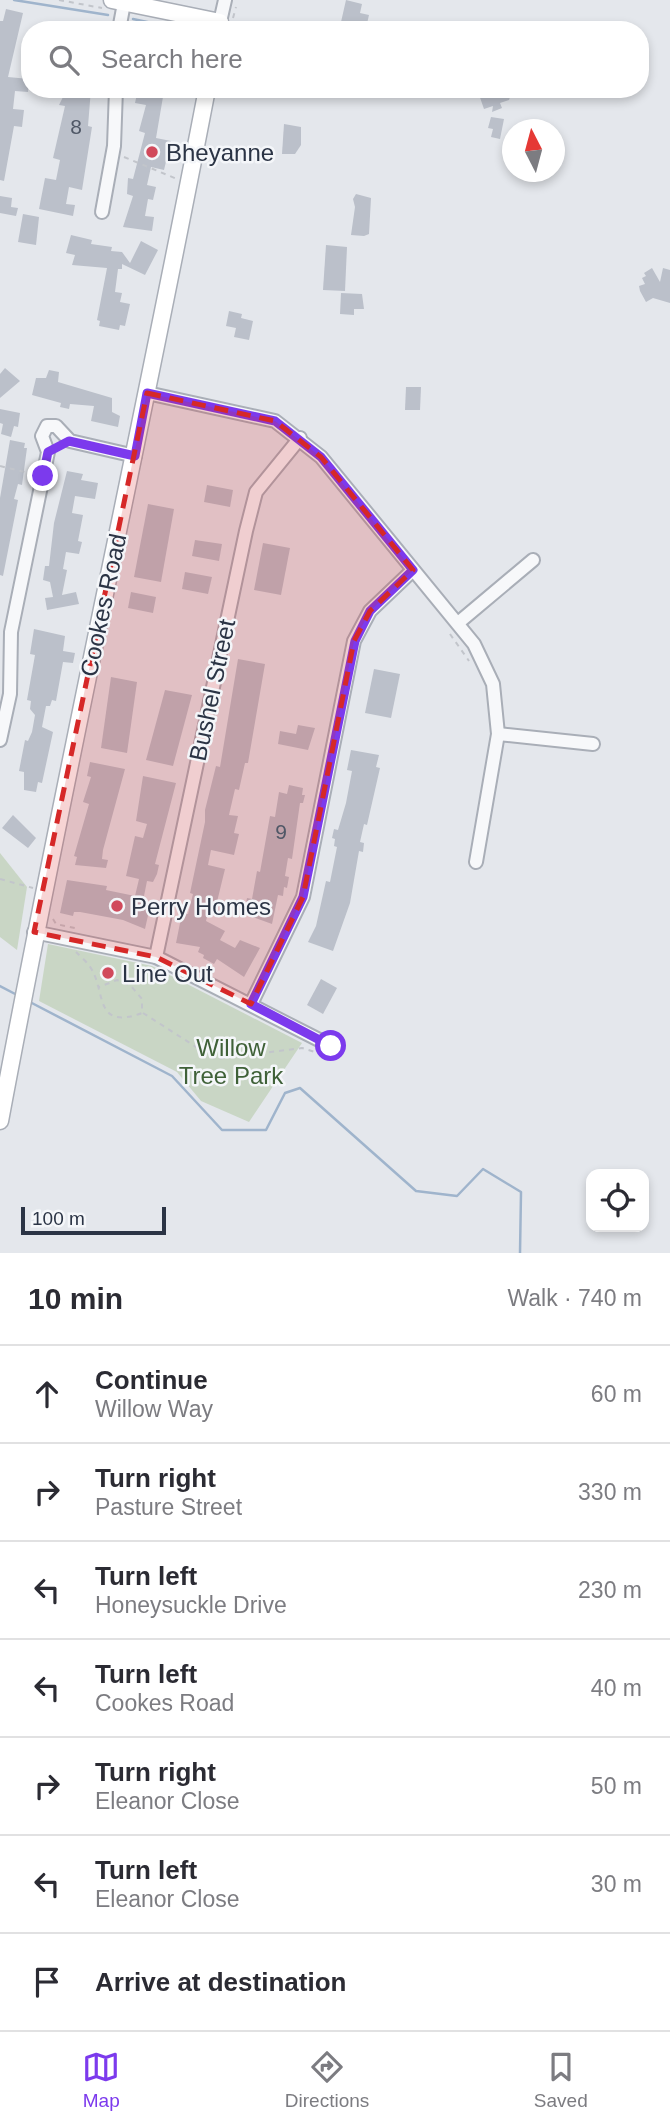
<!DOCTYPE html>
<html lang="en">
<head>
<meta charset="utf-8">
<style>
  body { margin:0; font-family:Arial,sans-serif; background:#f7f7f7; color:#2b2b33 }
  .controls { position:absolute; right:21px; bottom:21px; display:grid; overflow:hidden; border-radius:14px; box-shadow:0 4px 10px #0003 }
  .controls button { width:63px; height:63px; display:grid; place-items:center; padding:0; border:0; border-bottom:2px solid #e1e1e2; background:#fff; color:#2b2b33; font:35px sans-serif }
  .compass { position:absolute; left:502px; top:119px; width:63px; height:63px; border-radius:50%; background:#fff; box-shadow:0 4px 10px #0003; rotate:354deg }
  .scale { position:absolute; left:21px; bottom:18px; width:145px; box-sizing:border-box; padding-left:7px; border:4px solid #2b3445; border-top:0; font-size:19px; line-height:24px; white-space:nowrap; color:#2b3445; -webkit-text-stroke:5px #f4f6f9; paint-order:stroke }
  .stop { position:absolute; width:21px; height:21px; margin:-16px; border:5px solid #7c3aed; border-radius:50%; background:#fff }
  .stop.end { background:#7c3aed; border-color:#fff; box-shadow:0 2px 7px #0008 }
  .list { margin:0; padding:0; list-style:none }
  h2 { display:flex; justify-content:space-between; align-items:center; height:91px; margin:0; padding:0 28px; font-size:30px }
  h2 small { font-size:23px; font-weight:400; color:#7c7c81 }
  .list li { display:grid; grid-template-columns:46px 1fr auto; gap:21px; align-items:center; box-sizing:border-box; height:98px; padding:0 28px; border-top:2px solid #e1e1e2 }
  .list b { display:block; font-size:26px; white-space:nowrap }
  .list p { margin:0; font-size:23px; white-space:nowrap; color:#7c7c81 }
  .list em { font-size:23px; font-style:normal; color:#7c7c81 }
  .icon { flex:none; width:38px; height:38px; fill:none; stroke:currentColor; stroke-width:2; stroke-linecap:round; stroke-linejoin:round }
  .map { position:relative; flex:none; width:670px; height:1253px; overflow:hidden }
  .search { position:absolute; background:#fff; box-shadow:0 4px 10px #0003; left:21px; right:21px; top:21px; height:77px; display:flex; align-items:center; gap:18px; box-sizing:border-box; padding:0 24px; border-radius:28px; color:#7c7c81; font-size:26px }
  .sheet { height:777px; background:#fff }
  nav { display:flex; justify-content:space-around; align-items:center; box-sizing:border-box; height:98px; border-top:2px solid #e1e1e2; background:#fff; font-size:19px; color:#7c7c81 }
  nav a { display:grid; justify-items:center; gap:4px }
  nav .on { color:#7c3aed }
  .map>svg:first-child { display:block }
</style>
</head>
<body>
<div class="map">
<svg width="670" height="1253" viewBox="0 0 670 1253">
  <rect width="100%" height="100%" fill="#e4e7ec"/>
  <g fill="#c9d6c5">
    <path d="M0,853L27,887L17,950L0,937Z"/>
    <path d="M48,944L152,966L302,1043L249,1122L201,1101L177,1072L39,1001Z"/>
  </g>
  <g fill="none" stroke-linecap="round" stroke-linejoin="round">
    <g stroke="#9fb4cc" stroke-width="2.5">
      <path d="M14,0L108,15"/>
      <path d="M133,19L185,30"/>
      <path d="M0,986L19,996"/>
      <path d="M28,1001L172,1076L222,1130H266L285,1093L300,1088L416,1191L457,1196L483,1169L521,1192L520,1253"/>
    </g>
  </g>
  <g fill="#bbc0ca">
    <path d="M346,0L362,4L360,13L369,15L366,28L341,22Z"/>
    <path d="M6,9L23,13L8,77L29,79L28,92L15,91L13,109L24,110L22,127L14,126L4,181L0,180V21H3Z"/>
    <path d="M67,89H91L88,126L92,127L82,190L69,187L66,204L75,205L73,216L39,209L45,178L56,180L60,160L53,158L65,106L59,105Z"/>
    <path d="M138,89L164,91L156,138L171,141L164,170L151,167L147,185L156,187L153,200L148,199L145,216L154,217L152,231L123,227L133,196L127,194L128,178L133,179L145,133L139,131L146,105L135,103Z"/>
    <path d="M477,89H513L509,100L500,103L502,108L492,112L493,106L484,109Z"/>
    <path d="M491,117L504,119L500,139L491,137L493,129L488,128Z"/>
    <path d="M284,124L301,127V145L295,154H282Z"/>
    <path d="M356,194L371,198L369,234L364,236L351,235L355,207L353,199Z"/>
    <path d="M0,196L12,198L11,207L18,208L16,216L0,213Z"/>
    <path d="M23,214L39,217L36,245L18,242Z"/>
    <path d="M71,235L92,240L91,244L112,247L111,251L122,252L130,263L141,241L158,250L145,275L122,264V269H118L115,292L122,293L120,302L130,304L125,326L120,325L119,330L99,326L100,321L97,320L107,268L72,265L75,255L66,253Z"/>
    <path d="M326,245L347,247L345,291L323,290Z"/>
    <path d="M652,268L660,282L663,268L670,270V303L653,298L646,302L640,291L639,286L645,284L642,278L646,276L644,273Z"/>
    <path d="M341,293L362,294L364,309H354V315L340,314Z"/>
    <path d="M229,311L242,314L241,318L253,321L249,340L234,337L236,328L226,326Z"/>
    <path d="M5,368L20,381L0,398V374Z"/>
    <path d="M49,370L59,372L58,382L112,398V412L120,416L118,427L91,421L94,406L70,404L69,409L60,407L61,403L32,395L36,378H46Z"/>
    <path d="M406,387H421L420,410H405Z"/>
    <path d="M0,409L20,413L18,427L14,426L11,437L1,434L3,424L0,423Z"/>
    <path d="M10,440L25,443L24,448H27L22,485L18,484L14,499L18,500L3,576L0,575V498Z"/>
    <path d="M67,471L83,474L81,480L98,483L95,499L75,496L72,513L83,515L78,541L82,542L79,554L66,552L63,569L67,570L62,595L76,592L79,604L47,610L45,598L53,597L50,582L43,580L45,566H49L54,523Z"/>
    <path d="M207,485L233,490L230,507L204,502Z"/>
    <path d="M148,504L174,509L161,582L134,577Z"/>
    <path d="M195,540L222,544L219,561L192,556Z"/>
    <path d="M263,543L290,548L281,595L254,590Z"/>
    <path d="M185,572L212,577L208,594L182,589Z"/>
    <path d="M131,592L156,597L153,613L128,608Z"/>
    <path d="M34,629L65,636L63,651L75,653L73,663L63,662L56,701L52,700L50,706H46L42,727L53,732L42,783L38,782L36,792L24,790V772L19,771L25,740L28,741L32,732L35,715L30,709L31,701L27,700L35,655L30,654Z"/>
    <path d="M238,659L265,664L248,763H245L239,790L235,789L229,815L238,816L234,833L239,834L234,855L211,850L208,865L225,869L216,906L210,905L206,921L225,931L220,940L235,948L240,940L260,948L244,977L217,959L214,964L203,958L204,955L198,952L200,947L176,943L182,913L188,914L193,894L190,893L205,822V810L216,766L220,767Z"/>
    <path d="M374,669L400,674L391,718L365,713Z"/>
    <path d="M111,677L137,682L127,753L101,748Z"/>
    <path d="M165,690L192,695L173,766L146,760Z"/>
    <path d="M298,725L315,728L308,750L278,744L280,731L296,734Z"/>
    <path d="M351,750L379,755L376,767L380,768L367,825L364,824L360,842L364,843L363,852L359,851L350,903L333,951L308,942L316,926L326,881L330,882L337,847L334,846L335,839L332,838L334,829L338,830L346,803L352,771L347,770Z"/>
    <path d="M90,762L125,769L103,850L102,859L108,860L106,868L75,865L77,857L74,856L89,804L83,802L91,777L87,776Z"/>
    <path d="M143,776L176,783L155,864L159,865L157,874L153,882L147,881L143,901L151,902L145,929L123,920L80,912H74L73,916L60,913L67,880L107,886L106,890L135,896L139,879L126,876L135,836L143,838L147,824L136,821Z"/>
    <path d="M289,785L303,788L302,795H305L303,803H300L292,859L288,858L285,876L289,877L287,888L284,887L283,896L278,895L272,924L244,914L247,898L252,899L257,871L260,872L270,816L275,817L279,792L287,794Z"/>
    <path d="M13,815L36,838L28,848L2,828Z"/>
    <path d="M321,979L337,988L323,1014L307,1005Z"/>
  </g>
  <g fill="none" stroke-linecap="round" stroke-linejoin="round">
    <defs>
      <g id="street">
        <path d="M220,22L225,0"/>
        <path d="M119,30L124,3"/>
        <path d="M102,212L114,146L116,89"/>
        <path d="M147,393L275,421L321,457L474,644L493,684L498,734L476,862"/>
        <path d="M458,623L533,560"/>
        <path d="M498,734L593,744"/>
        <path d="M0,740L10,694L11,632L48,452L42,436L47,426H56L70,441L135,456"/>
        <path d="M34,932L156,957L331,1046"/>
        <path d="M156,957L246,531L256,492L300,438"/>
        <path d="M251,1004L303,897L354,641L370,611L413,570"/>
      </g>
      <g id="secondary">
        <path d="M112,0L220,22L218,30"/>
        <path d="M0,1121C64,776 141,434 207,89"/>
      </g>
    </defs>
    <use href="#street" stroke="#a9aeb7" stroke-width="16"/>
    <use href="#secondary" stroke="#a9aeb7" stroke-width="19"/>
    <g stroke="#c2c5cb" stroke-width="2" stroke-dasharray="5 5" stroke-linecap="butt">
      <path d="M59,0L102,8"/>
      <path d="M233,18L236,7"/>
      <path d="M124,157L177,179"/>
      <path d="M0,466L33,474"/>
      <path d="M450,634L469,661"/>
      <path d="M0,879L33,888"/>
      <path d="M53,919L56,924L79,929"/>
      <path d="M76,952C81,957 89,963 93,972C105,995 96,1030 142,1013V999L131,986L117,980L99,987"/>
      <path d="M143,1013L215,1059L302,1048L321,1054"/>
    </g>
    <use href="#street" stroke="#f7f8fa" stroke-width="12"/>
    <use href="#secondary" stroke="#fff" stroke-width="16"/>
  </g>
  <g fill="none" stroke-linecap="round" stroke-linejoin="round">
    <path stroke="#7c3aed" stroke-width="9" d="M43,476L48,452L69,441L135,456L147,393L275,421L321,457L413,570L370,611L355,641L303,897L251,1004L331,1046"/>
  </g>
  <path fill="#d62828" fill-opacity="0.2" stroke="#d62828" stroke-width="5" stroke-dasharray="14 9" stroke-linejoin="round" d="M147,393L275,421L321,457L413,570L370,611L354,641L303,897L251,1004L156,957L34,932Z"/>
  <g fill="#d1495b" stroke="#f4f6f9" stroke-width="2.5">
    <circle cx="152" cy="152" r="7"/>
    <circle cx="117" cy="906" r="7"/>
    <circle cx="108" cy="973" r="7"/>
  </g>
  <g text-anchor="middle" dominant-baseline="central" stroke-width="5" stroke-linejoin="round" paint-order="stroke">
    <g font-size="21" fill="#4f5766">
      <text x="76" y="126">8</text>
      <text x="281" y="831">9</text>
    </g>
    <g font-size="24" fill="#2b3445" stroke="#f4f6f9" text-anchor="start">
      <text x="166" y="152">Bheyanne</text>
      <text x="131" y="906">Perry Homes</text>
      <text x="122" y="973">Line Out</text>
    </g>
    <g font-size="24" fill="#2b3445" stroke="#f4f6f9">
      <text transform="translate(103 605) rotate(-78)">Cookes Road</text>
      <text transform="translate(212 690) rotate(-78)">Bushel Street</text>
    </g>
    <g font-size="24" fill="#3f6138" stroke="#f4f6f9">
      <text x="231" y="1047">Willow<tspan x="231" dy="28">Tree Park</tspan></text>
    </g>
  </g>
</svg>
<div class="controls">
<button><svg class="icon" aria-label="locate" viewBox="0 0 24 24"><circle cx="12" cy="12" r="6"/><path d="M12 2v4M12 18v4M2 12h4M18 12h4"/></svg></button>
</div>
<svg class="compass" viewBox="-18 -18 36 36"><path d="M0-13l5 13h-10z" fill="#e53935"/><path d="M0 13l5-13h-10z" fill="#7c7c81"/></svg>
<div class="scale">100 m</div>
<div class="stop" style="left:331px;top:1046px"></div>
<div class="stop end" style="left:43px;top:476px"></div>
<div class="search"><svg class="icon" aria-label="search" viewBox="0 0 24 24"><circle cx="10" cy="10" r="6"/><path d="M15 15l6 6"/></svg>Search here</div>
</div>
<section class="sheet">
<h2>10 min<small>Walk · 740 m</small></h2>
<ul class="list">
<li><svg class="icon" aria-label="ahead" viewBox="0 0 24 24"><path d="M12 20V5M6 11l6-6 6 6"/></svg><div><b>Continue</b><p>Willow Way</p></div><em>60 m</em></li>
<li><svg class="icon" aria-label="right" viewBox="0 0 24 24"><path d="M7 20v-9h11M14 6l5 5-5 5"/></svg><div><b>Turn right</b><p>Pasture Street</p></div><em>330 m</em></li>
<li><svg class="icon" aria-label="left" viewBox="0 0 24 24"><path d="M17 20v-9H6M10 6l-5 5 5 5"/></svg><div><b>Turn left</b><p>Honeysuckle Drive</p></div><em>230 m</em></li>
<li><svg class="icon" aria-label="left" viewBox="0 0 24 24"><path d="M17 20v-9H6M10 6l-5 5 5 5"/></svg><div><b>Turn left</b><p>Cookes Road</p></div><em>40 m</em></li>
<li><svg class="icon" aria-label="right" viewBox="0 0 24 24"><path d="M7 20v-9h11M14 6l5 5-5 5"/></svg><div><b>Turn right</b><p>Eleanor Close</p></div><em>50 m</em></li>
<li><svg class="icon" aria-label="left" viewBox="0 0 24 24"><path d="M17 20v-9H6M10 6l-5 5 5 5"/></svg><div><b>Turn left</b><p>Eleanor Close</p></div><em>30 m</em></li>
<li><svg class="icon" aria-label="arrive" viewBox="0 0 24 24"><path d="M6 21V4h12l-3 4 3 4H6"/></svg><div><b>Arrive at destination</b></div></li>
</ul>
</section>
<nav>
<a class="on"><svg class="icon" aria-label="map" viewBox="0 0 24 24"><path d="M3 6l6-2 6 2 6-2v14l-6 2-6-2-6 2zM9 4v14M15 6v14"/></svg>Map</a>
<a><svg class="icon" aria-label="directions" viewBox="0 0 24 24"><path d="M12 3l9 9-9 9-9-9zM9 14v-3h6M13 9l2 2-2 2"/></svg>Directions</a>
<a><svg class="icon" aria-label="saved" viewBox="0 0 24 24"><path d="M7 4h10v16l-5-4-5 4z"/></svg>Saved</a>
</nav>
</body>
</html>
